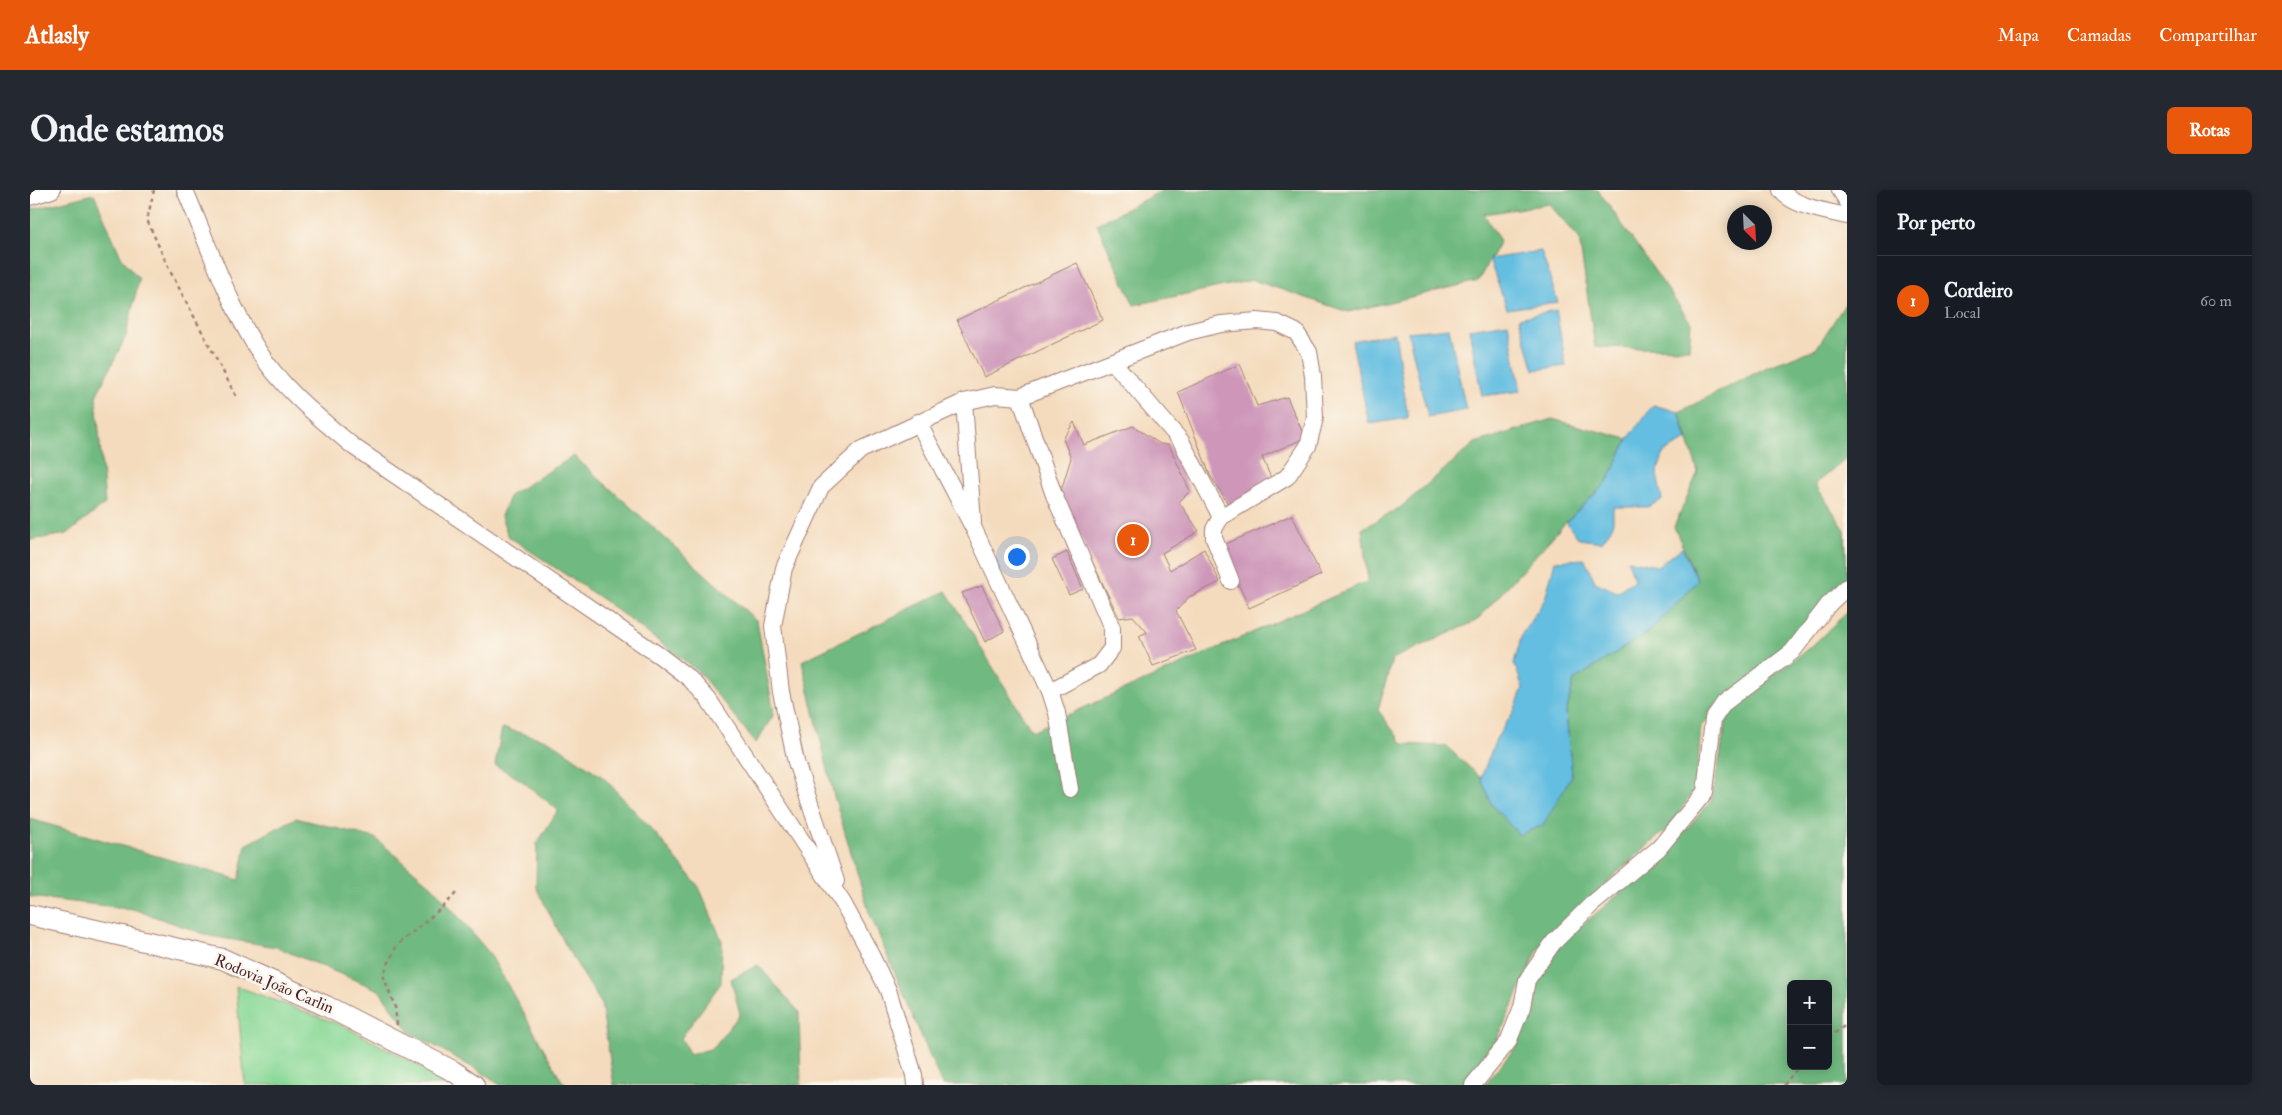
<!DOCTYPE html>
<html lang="pt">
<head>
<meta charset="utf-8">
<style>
  body { margin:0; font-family:"IM FELL Double Pica",serif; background:#242831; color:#f1f3f6 }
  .controls { position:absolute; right:15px; bottom:15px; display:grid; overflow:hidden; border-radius:8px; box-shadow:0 2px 12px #0003 }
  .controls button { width:45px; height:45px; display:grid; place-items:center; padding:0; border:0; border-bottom:1px solid #363941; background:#171b24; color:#f1f3f6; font:25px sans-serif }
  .compass { position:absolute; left:1697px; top:15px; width:45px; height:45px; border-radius:50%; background:#171b24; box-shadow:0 2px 12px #0003; rotate:156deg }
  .you { position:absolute; left:986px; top:366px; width:18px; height:18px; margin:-12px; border:4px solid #fff; border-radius:50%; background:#1a73e8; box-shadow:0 0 0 8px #1a73e833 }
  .badge { display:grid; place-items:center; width:32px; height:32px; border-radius:50%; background:#ea580c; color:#fff; font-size:16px; font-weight:700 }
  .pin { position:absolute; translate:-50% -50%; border:2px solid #fff; box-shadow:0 1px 5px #0006 }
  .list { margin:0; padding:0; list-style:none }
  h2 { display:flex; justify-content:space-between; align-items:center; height:65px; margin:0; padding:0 20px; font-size:21px }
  h2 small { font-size:16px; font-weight:400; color:#9ea1a6 }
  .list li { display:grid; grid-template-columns:32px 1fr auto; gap:15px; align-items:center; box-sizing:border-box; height:90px; padding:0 20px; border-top:1px solid #363941 }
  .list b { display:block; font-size:19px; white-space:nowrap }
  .list p { margin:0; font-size:16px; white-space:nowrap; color:#9ea1a6 }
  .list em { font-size:16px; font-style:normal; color:#9ea1a6 }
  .map { position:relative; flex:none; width:1817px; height:895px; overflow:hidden; border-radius:8px }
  header { display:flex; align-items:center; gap:30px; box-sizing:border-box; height:70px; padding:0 25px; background:#ea580c; color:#fff }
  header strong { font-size:24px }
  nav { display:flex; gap:28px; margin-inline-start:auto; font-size:18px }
  .intro { display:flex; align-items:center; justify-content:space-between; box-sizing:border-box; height:120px; padding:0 30px }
  h1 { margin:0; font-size:35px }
  .button { padding:12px 22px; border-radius:8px; background:#ea580c; color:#fff; font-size:18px; font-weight:700 }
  main { display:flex; gap:30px; padding:0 30px }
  aside { flex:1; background:#171b24; border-radius:8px; box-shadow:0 2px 12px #0003 }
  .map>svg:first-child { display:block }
</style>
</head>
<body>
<header>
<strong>Atlasly</strong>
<nav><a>Mapa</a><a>Camadas</a><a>Compartilhar</a></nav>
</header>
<div class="intro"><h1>Onde estamos</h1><a class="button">Rotas</a></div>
<main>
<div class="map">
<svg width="1817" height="895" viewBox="0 0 1817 895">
  <rect width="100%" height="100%" fill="#fbf7ec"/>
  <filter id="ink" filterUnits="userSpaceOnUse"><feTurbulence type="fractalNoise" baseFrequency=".02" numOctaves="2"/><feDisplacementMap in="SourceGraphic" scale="10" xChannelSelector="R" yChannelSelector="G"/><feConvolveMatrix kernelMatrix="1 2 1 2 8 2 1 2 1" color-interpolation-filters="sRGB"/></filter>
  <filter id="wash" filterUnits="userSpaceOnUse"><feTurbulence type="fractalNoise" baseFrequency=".0096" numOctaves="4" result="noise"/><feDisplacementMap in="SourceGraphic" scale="20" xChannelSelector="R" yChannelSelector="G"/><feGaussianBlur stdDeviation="1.12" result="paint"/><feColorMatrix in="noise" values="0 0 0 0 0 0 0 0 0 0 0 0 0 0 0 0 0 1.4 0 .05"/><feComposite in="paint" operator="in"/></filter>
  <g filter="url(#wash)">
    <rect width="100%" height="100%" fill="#f4dbbd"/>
    <path fill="#8bd998" stroke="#6a7c62" d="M206,796L316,837L425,895H215Z"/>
    <g fill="#70b980" stroke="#5d6c56" fill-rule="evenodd">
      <path d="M1133,0H1568L1661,133L1659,159L1565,157L1549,48L1519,14L1454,24L1470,51L1448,91L1318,122L1223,90L1104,115L1067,34Z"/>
      <path d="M64,4L91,67L109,89L96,146L66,206L75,314L37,344L0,350V20Z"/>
      <path d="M1817,111V267L1785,294L1815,340L1817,386L1752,461L1671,536L1666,597L1640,636L1590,680L1508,759L1467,850L1434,895H912L839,722L804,606L772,471L916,401L1002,541L1338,391L1332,339L1371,317L1445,253L1522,229L1598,249L1577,292L1536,332L1446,431L1362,469L1348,520L1373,554L1416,556L1451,588L1462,615L1542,585L1536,523L1544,490L1619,441L1668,391L1644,337L1668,282L1649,222L1739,176L1786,159Z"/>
      <path d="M544,266L727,431L744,524L726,553L668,481L575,411L478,346L471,326L480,305Z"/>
      <path d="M1817,422V895H1454L1487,856L1503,796L1532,752L1627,672L1682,610L1699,517L1782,456ZM1761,794H1798V876H1761Z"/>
      <path d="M472,538L520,551L574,588L624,642L669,697L692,751L691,793L651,848L660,865L683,858L710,824L701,789L728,775L769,822L771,895H584L571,813L538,760L506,697L507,654L528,620L491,590L465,575Z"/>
      <path d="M266,628L345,648L403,697L460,764L532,891L538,895H470L458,886L380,842L349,800L246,757L180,746L103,719L0,707V629L209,690L216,655Z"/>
    </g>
    <g fill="#63bee1" stroke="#566e86">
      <path d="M1511,61L1528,112L1477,119L1459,69Z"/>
      <path d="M1526,120L1536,176L1504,180L1489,128Z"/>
      <path d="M1478,133L1491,201L1452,206L1439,139Z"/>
      <path d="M1419,138L1436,220L1398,227L1378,142Z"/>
      <path d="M1365,143L1378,228L1339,234L1322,151Z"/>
      <path d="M1623,215L1649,222L1657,250L1634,262L1627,284L1632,310L1617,317H1583V335L1572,352L1549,349L1536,332L1577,292L1598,249Z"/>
      <path d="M1652,358L1668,391L1619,441L1544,490L1536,523L1542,585L1513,635L1489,645L1462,615L1451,588L1466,549L1484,521L1493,498L1484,473L1492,444L1515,409L1525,371L1555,369L1565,392L1587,402L1604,390L1598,370L1627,376Z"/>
    </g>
    <g id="blocks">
      <g fill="#ce97ba">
        <path d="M1047,73L1073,130L954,187L927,130Z"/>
        <path d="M1210,174L1227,216L1257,207L1275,248L1232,267L1244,295L1200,317L1180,285L1148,202Z"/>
        <path d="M1044,232L1054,255L1103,236L1130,254L1139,255L1160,301L1149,312L1169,341L1132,363L1140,380L1174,359L1190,392L1159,407L1146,421L1166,460L1123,476L1109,446L1117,442L1103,426L1089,428L1030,304L1041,268L1033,249Z"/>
        <path d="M1262,325L1291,385L1219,418L1191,356Z"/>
        <path d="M1037,362L1053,399L1039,405L1022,369Z"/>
        <path d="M952,396L974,441L955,452L932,403Z"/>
      </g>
    </g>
  </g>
  <g filter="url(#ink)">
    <use href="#blocks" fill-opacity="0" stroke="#9f7d74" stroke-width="1"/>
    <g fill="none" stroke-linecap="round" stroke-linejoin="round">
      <defs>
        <g id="minor">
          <path d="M155,0C177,52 196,108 226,157C250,197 289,228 324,257L630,466L660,489L678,509L813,713L837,757L858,800L884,885L885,895"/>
          <path d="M1751,0C1761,16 1799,22 1817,26"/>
          <path d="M1810,0L1817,11"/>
          <path d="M0,7L22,0"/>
          <path d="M1083,172L1151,251L1191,327L1184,339V348L1201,391"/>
          <path d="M990,207L1024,305L1082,438V458L1069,475L1020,501"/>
          <path d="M934,212L943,332"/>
          <path d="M888,232L944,339L1020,501L1027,523L1040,599"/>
          <path d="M806,691L766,572L751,502L743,436L754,378L791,297L831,260L934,212L965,205L990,207L1158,142L1191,134L1227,131L1247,133L1266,142L1279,162L1283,186L1285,228L1278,256L1257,287L1191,327"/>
          <path d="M1443,895L1478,852L1492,817L1497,790L1523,753L1561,715L1629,658L1675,602L1683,529L1694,513L1762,462L1799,414L1817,397"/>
        </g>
        <path id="major" d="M0,725L193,769L296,816L423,881L444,895"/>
      </defs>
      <use href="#minor" stroke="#9f7d74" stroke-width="18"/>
      <use href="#major" stroke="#9f7d74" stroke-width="22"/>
      <g stroke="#9f7d74" stroke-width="2.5" stroke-dasharray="4 4" stroke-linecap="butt">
        <path d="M124,0L117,30L139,79L207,208"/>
        <path d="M367,835L365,817L353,785L367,755L415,715L427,702"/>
        <path d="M1798,848L1817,834"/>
        <path d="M1754,895L1769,876"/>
      </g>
      <use href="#minor" stroke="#fff" stroke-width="16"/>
      <use href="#major" stroke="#fff" stroke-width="20"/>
    </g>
  </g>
  <g text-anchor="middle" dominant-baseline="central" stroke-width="5" stroke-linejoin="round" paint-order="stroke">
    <g font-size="16" fill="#4a1f2b" stroke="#fbf7ec">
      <text transform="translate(244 794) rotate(23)">Rodovia João Carlin</text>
    </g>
  </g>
</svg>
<div class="controls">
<button>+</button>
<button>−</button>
</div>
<svg class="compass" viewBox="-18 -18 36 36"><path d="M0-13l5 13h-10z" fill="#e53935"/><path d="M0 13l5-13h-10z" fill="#9ea1a6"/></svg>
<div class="you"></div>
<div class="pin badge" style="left:1103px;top:350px">1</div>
</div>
<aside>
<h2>Por perto<small></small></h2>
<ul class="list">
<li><span class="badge">1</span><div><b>Cordeiro</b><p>Local</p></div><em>60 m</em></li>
</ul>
</aside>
</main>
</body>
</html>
